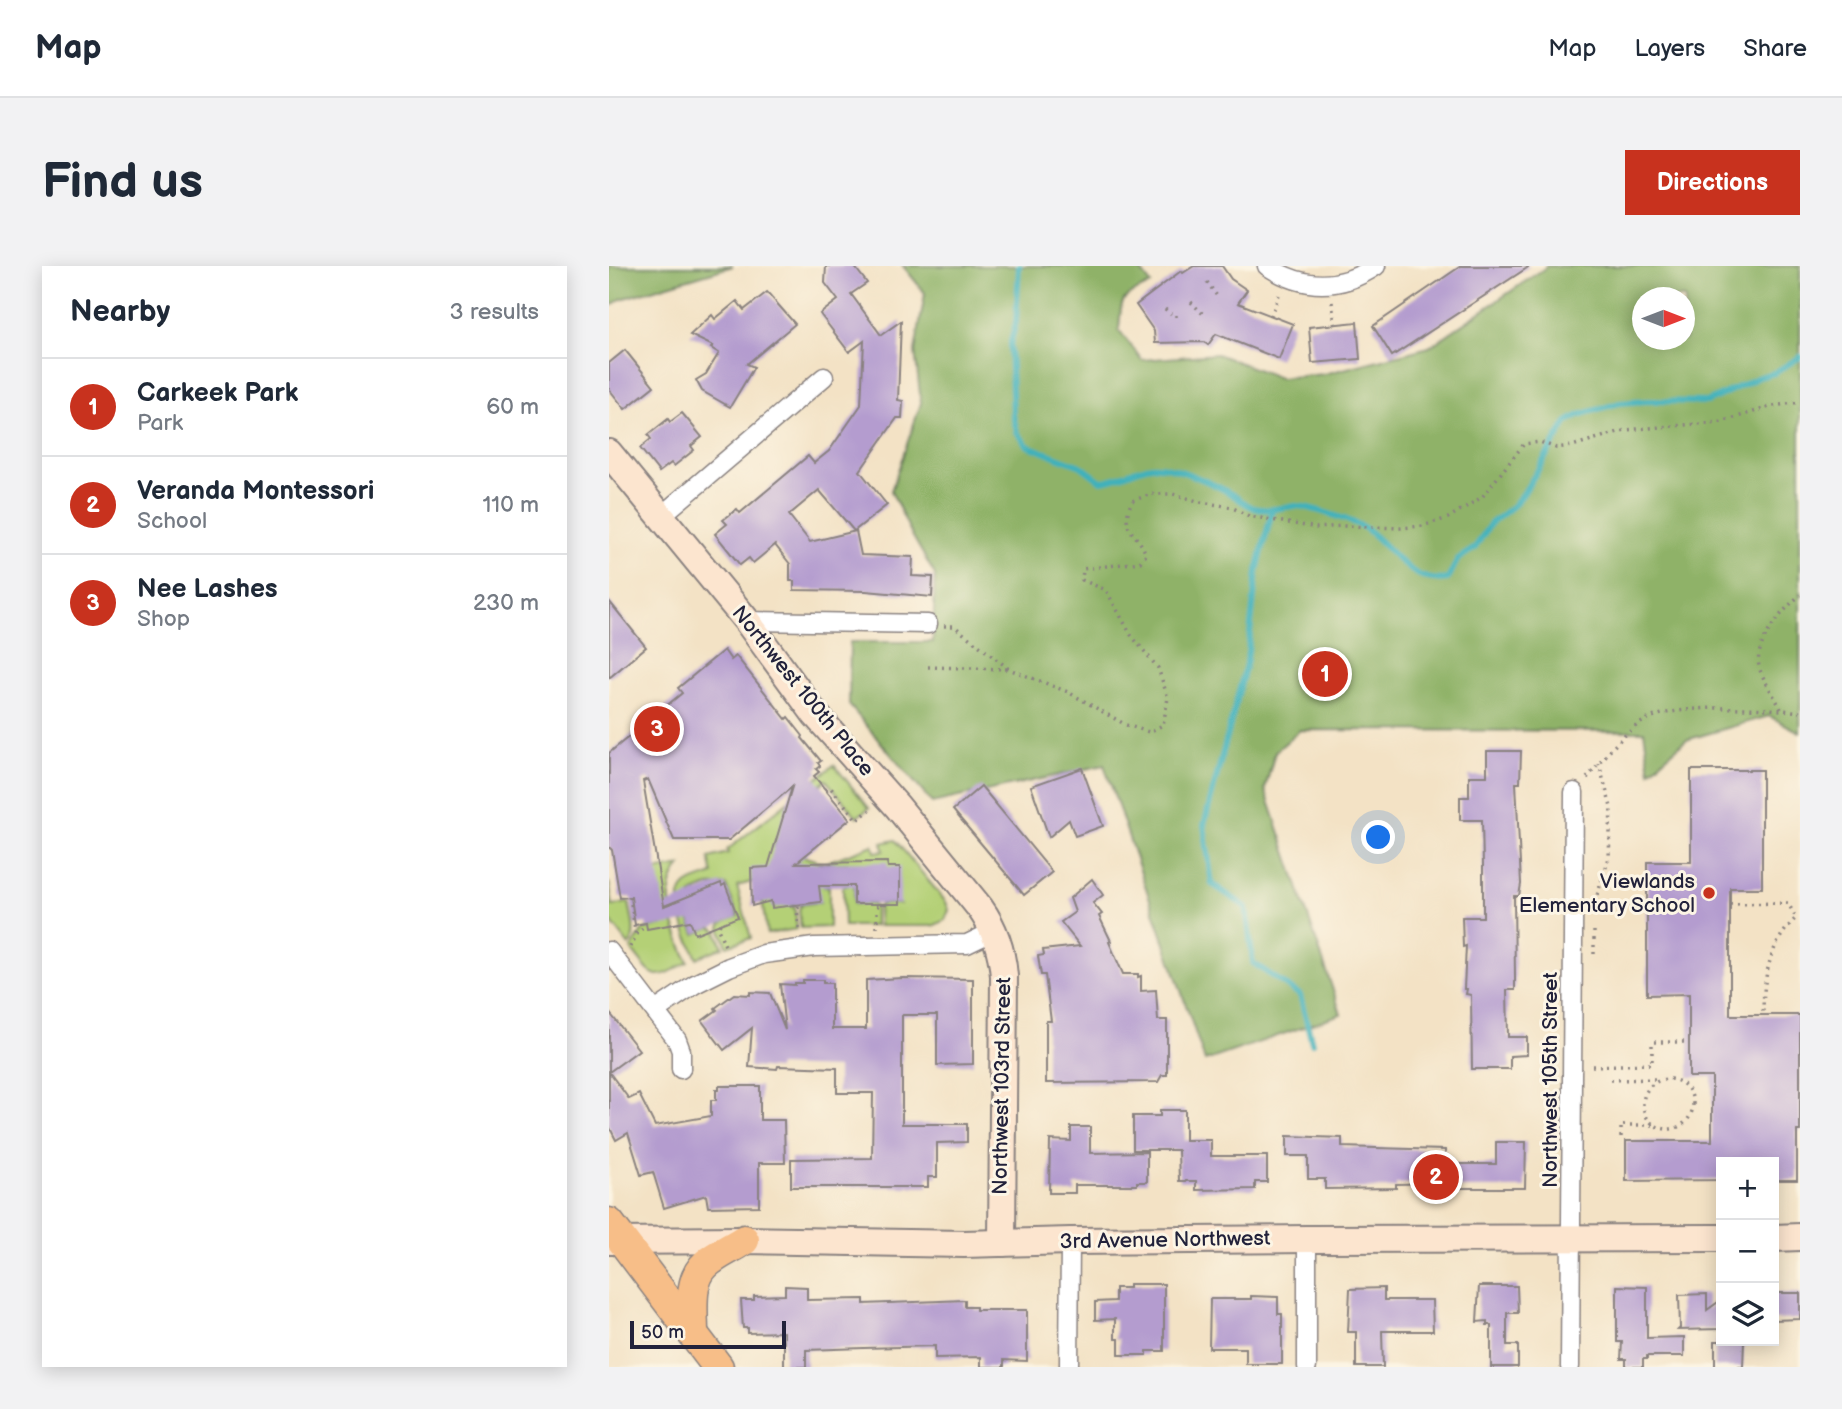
<!DOCTYPE html>
<html lang="en">
<head>
<meta charset="utf-8">
<style>
  body { margin:0; font-family:"Balsamiq Sans",sans-serif; background:#f2f2f3; color:#1f2937 }
  .controls { position:absolute; right:21px; bottom:21px; display:grid; overflow:hidden; border-radius:0px; box-shadow:0 4px 18px #0003 }
  .controls button { width:63px; height:63px; display:grid; place-items:center; padding:0; border:0; border-bottom:2px solid #e0e1e3; background:#fff; color:#1f2937; font:35px sans-serif }
  .compass { position:absolute; left:1023px; top:21px; width:63px; height:63px; border-radius:50%; background:#fff; box-shadow:0 4px 18px #0003; rotate:90deg }
  .scale { position:absolute; left:21px; bottom:18px; width:156px; box-sizing:border-box; padding-left:7px; border:4px solid #22223b; border-top:0; font-size:19px; line-height:24px; white-space:nowrap; color:#22223b; -webkit-text-stroke:5px #fcf5e5; paint-order:stroke }
  .you { position:absolute; left:770px; top:572px; width:24px; height:24px; margin:-18px; border:5px solid #fff; border-radius:50%; background:#1a73e8; box-shadow:0 0 0 10px #1a73e833 }
  .badge { display:grid; place-items:center; width:46px; height:46px; border-radius:50%; background:#c8321e; color:#fff; font-size:23px; font-weight:700 }
  .pin { position:absolute; translate:-50% -50%; border:4px solid #fff; box-shadow:0 2px 7px #0006 }
  .list { margin:0; padding:0; list-style:none }
  h2 { display:flex; justify-content:space-between; align-items:center; height:91px; margin:0; padding:0 28px; font-size:30px }
  h2 small { font-size:23px; font-weight:400; color:#747a83 }
  .list li { display:grid; grid-template-columns:46px 1fr auto; gap:21px; align-items:center; box-sizing:border-box; height:98px; padding:0 28px; border-top:2px solid #e0e1e3 }
  .list b { display:block; font-size:26px; white-space:nowrap }
  .list p { margin:0; font-size:23px; white-space:nowrap; color:#747a83 }
  .list em { font-size:23px; font-style:normal; color:#747a83 }
  .icon { flex:none; width:38px; height:38px; fill:none; stroke:currentColor; stroke-width:2; stroke-linecap:round; stroke-linejoin:round }
  .map { position:relative; flex:none; width:1191px; height:1101px; overflow:hidden; border-radius:0px }
  header { display:flex; align-items:center; gap:42px; box-sizing:border-box; height:98px; padding:0 35px; background:#fff; border-bottom:2px solid #e0e1e3 }
  header strong { font-size:33px }
  nav { display:flex; gap:38px; margin-inline-start:auto; font-size:24px }
  .intro { display:flex; align-items:center; justify-content:space-between; box-sizing:border-box; height:168px; padding:0 42px }
  h1 { margin:0; font-size:49px }
  .button { padding:18px 32px; border-radius:0px; background:#c8321e; color:#fff; font-size:24px; font-weight:700 }
  main { display:flex; gap:42px; padding:0 42px }
  aside { flex:1; background:#fff; border-radius:0px; box-shadow:0 4px 18px #0003 }
  .map>svg:first-child { display:block }
</style>
</head>
<body>
<header>
<strong>Map</strong>
<nav><a>Map</a><a>Layers</a><a>Share</a></nav>
</header>
<div class="intro"><h1>Find us</h1><a class="button">Directions</a></div>
<main>
<aside>
<h2>Nearby<small>3 results</small></h2>
<ul class="list">
<li><span class="badge">1</span><div><b>Carkeek Park</b><p>Park</p></div><em>60 m</em></li>
<li><span class="badge">2</span><div><b>Veranda Montessori</b><p>School</p></div><em>110 m</em></li>
<li><span class="badge">3</span><div><b>Nee Lashes</b><p>Shop</p></div><em>230 m</em></li>
</ul>
</aside>
<div class="map">
<svg width="1191" height="1101" viewBox="0 0 1191 1101">
  <rect width="100%" height="100%" fill="#fcf5e5"/>
  <filter id="ink" filterUnits="userSpaceOnUse"><feTurbulence type="fractalNoise" baseFrequency=".0143" numOctaves="2"/><feDisplacementMap in="SourceGraphic" scale="14" xChannelSelector="R" yChannelSelector="G"/><feConvolveMatrix kernelMatrix="1 2 1 2 8 2 1 2 1" color-interpolation-filters="sRGB"/></filter>
  <filter id="wash" filterUnits="userSpaceOnUse"><feTurbulence type="fractalNoise" baseFrequency=".00686" numOctaves="4" result="noise"/><feDisplacementMap in="SourceGraphic" scale="28" xChannelSelector="R" yChannelSelector="G"/><feGaussianBlur stdDeviation="1.57" result="paint"/><feColorMatrix in="noise" values="0 0 0 0 0 0 0 0 0 0 0 0 0 0 0 0 0 1.4 0 .05"/><feComposite in="paint" operator="in"/></filter>
  <g filter="url(#wash)">
    <rect width="100%" height="100%" fill="#f3e2c5"/>
    <g fill="#b4d076" stroke="#6b7958" stroke-width="2">
      <path d="M225,499L260,542L248,551L217,514L184,542L165,581L215,597L264,579L266,586L275,585L273,577L286,574L337,636L340,644L336,654L324,660H270L269,641L273,638H290L245,602V638H263L266,641V660H235L234,620H238V597L215,598V620L220,621V661L192,662L190,643L194,638L212,636L182,640L186,643L188,663L158,668L150,614L128,620L142,672L118,680L111,662L113,657L129,650L117,619L100,620L87,625L73,636L86,668L102,661L107,664L114,681L88,692C81,676 63,639 74,623C80,614 95,612 104,608L100,592L119,587L118,584Z"/>
      <path d="M72,600C48,625 68,669 79,696C44,716 46,714 22,683L34,664L55,659L46,605Z"/>
      <path d="M0,616L4,640L20,636C22,650 29,668 20,679L0,653Z"/>
    </g>
    <g fill="#8fb267" stroke="#586a51" stroke-width="2" fill-rule="evenodd">
      <path d="M0,0H124L12,33L0,41Z"/>
      <path d="M294,0H528L542,18C510,34 513,29 510,64L533,94L608,88L671,112L715,108L820,81L939,0H1191V466L1160,450L1077,474L1041,505L1035,465L691,464L666,486L656,523L732,748L596,795L495,499L323,537L240,439L241,376H324L326,309L303,269L282,225L312,137L306,85L316,27ZM1034,32H1076V74H1034Z"/>
    </g>
    <g fill="none" stroke-linecap="round" stroke-linejoin="round">
      <g stroke="#41b1bb" stroke-width="6">
        <path d="M410,0L407,56L401,79L404,149L408,166L419,180L472,200L492,215C510,214 525,202 543,200C561,198 606,218 622,228C630,232 636,239 645,242C660,246 672,241 687,240C699,240 748,256 757,263C785,283 800,319 839,313L849,293L866,282L881,258L904,240L914,228L958,156L970,149L1010,137L1039,135L1098,136L1150,111L1165,107L1191,91"/>
        <path d="M663,245L648,305L638,394L595,559L603,618L637,641L644,697L691,729L703,777"/>
      </g>
    </g>
    <g id="blocks">
      <g fill="#b49ccf">
        <path d="M217,0H245L258,17L242,28L272,69L292,55L289,134L294,135L293,152H288L251,205L278,239L245,265L210,224L180,249L201,276L247,265L252,289L304,291L303,310L324,311L323,331L257,325L185,324V315H181V298L166,279L144,297L140,292L131,299L106,268L118,258L114,254L128,243L131,247L199,190L205,197L220,185L252,139L255,75L240,86L211,48L229,34L216,17Z"/>
        <path d="M585,0H613L622,13L638,24L629,37L684,58L670,93L607,68L599,79L595,76L546,77L545,65L527,39L572,5L574,7Z"/>
        <path d="M852,0H921L783,90L764,60Z"/>
        <path d="M158,26L186,58L138,98L145,101L121,141L93,125L87,114L97,108L110,87L102,82L104,80L81,69L103,49L106,53L128,35L135,44Z"/>
        <path d="M748,56L751,93L703,97L700,61Z"/>
        <path d="M16,84L45,120L16,143L0,123V97Z"/>
        <path d="M73,147L93,171L82,180L85,184L65,200L62,197L50,206L31,182L42,173L39,169L59,153L61,156Z"/>
        <path d="M0,335L37,381L0,412Z"/>
        <path d="M115,384L122,394L127,390L177,453L179,451L194,470L193,472L212,495L209,497L211,500L207,503L210,506L205,510L241,553L187,597L278,596L279,601H291V638H245V620H210L212,636L163,642L162,635L143,640L142,602L159,601L183,521L120,574H65L39,513L34,515L55,640L112,617L113,620L116,618L129,651L86,668L81,655L38,663L37,657L26,659L22,631L11,632L3,584L0,581V487L73,427L69,422Z"/>
        <path d="M878,485H912L911,517H907L912,618L910,630H905L906,711V724H898L899,771H918V789L901,790V803H863L862,729L857,728L858,723H855L857,680L854,681L853,651H874V599L873,554H851V531H860V510H878Z"/>
        <path d="M473,502L494,560L466,570L460,554L440,571L422,520Z"/>
        <path d="M1082,504H1153V622H1121V749H1191V865H1188V914H1165V896H1112V914L1017,915V875H1103V811H1080V728L1038,729V596H1082Z"/>
        <path d="M372,520L443,606L415,629L344,544Z"/>
        <path d="M483,613L494,629L484,637L493,648L490,650L502,675L500,676L514,708H529V711L532,710V725L547,724L549,754H558V809H553L549,816L437,817V755H442L436,709H432L429,690L435,689L434,684L471,680L452,656L466,646L461,632Z"/>
        <path d="M294,712L364,713V798L328,799V749H293V858H358V876L328,877V911H319V921H182V893L263,892L264,827H228V802L169,800L168,803L140,801L143,762L115,784L93,755L108,744L106,742L125,728L141,729V726L161,727L176,764L171,718L186,719V717H194V714H214V717H223V763H257V714Z"/>
        <path d="M0,746L30,784L0,806Z"/>
        <path d="M0,806L20,833L30,828L46,860L102,850V834H107V824H110V820H151V854H175L176,897H150V940L99,941L97,929L55,942L44,906L32,909L19,867L7,874L0,860Z"/>
        <path d="M551,844H576V874H602V890H658V916H646V923L587,924V915H570L569,884H524V850H551Z"/>
        <path d="M462,861H481V887L538,886V916H528V919H466V927H440L441,874L462,875Z"/>
        <path d="M678,870L733,872V881L836,884V898H887V876H917L916,922H831V917L787,918V922L716,923V913H699V890H678Z"/>
        <path d="M520,1018H555V1085H538V1089H510V1073H506V1053L486,1054V1036L506,1035V1022H520Z"/>
        <path d="M176,1020L198,1021V1034L255,1033V1038L356,1034V1041H367V1044H418V1095L395,1094V1101H372V1091L326,1092V1080L255,1082L197,1084V1101H175V1066L139,1067V1062H134L132,1034H145V1030L176,1029Z"/>
        <path d="M870,1020H908L909,1047H898V1079H909V1101H882V1059H878V1055L868,1056Z"/>
        <path d="M1008,1020L1038,1021V1072L1075,1071V1090H1038V1093H1034V1101H1017V1093H1012L1013,1076H1008Z"/>
        <path d="M775,1022V1034H823L824,1065H773L774,1101H747V1066H739L741,1023Z"/>
        <path d="M1165,1027H1191V1053L1165,1054Z"/>
        <path d="M1098,1028V1044L1112,1034V1063L1069,1064L1071,1062L1070,1029Z"/>
        <path d="M642,1030L669,1031V1048H673V1098H637V1082H600L601,1033H642Z"/>
        <path d="M1106,1075H1135L1134,1101H1106Z"/>
      </g>
    </g>
  </g>
  <g filter="url(#ink)">
    <use href="#blocks" fill-opacity="0" stroke="#8a8280" stroke-width="2"/>
    <g fill="none" stroke-linecap="round" stroke-linejoin="round">
      <defs>
        <g id="street">
          <path d="M658,0C695,24 731,24 767,0"/>
          <path d="M52,250L215,111"/>
          <path d="M138,355L319,358"/>
          <path d="M0,685L68,774L72,785V803"/>
          <path d="M46,745L86,718L120,701L155,688L205,681L358,678L385,665"/>
          <path d="M460,1101L461,975"/>
          <path d="M698,1101V973"/>
          <path d="M961,1101L965,526"/>
        </g>
        <g id="secondary">
          <path d="M0,187L138,355L206,448L288,540L371,642C386,663 393,685 395,710L393,977"/>
          <path d="M1165,972L1191,971"/>
          <path d="M0,975L135,974L355,978L461,975L698,973L1112,972"/>
        </g>
        <g id="primary">
          <path d="M0,957L109,1101"/>
          <path d="M84,1067C84,1045 79,1014 97,998C108,988 123,982 135,974"/>
        </g>
      </defs>
      <use href="#street" stroke="#8a8280" stroke-width="21"/>
      <use href="#secondary" stroke="#8a8280" stroke-width="30"/>
      <use href="#primary" stroke="#8a8280" stroke-width="33"/>
      <g stroke="#8a8280" stroke-width="3.5" stroke-dasharray="2 5" stroke-linecap="butt">
        <path d="M598,16L608,30"/>
        <path d="M582,36L595,49"/>
        <path d="M723,36L726,58"/>
        <path d="M556,43L562,48"/>
        <path d="M567,49V56"/>
        <path d="M662,50L670,29"/>
        <path d="M335,360H345L400,403L459,426L517,459L540,466L554,459L559,432L549,402L522,369L497,324L473,314L474,303L531,296L537,289C529,264 509,267 523,235L542,228H564L592,236L622,241L640,250L708,262L733,260L792,262L813,260L839,252L873,231L915,178L931,176L947,182L963,180L1016,164L1112,156L1164,140L1191,136"/>
        <path d="M319,401L398,403"/>
        <path d="M1172,443C1166,431 1156,417 1151,404C1142,379 1174,344 1191,329"/>
        <path d="M978,512C996,491 1015,464 1041,452C1073,438 1155,441 1191,446"/>
        <path d="M217,524L221,521L248,554L261,544"/>
        <path d="M21,631L27,671"/>
        <path d="M1121,638L1179,637L1187,652C1160,678 1154,713 1154,749"/>
        <path d="M984,642L1000,592L1002,541L990,498"/>
        <path d="M111,658L109,663L117,682"/>
        <path d="M268,662V641L270,638"/>
        <path d="M190,663L188,643L192,639"/>
        <path d="M21,681L30,665L37,660"/>
        <path d="M985,688V661"/>
        <path d="M983,800L1043,798V776H1080"/>
        <circle cx="1059" cy="838" r="25"/>
        <path d="M1002,814L1049,813"/>
        <path d="M1012,871V859H1044"/>
      </g>
      <use href="#street" stroke="#fff" stroke-width="18"/>
      <use href="#secondary" stroke="#fce5cf" stroke-width="26"/>
      <use href="#primary" stroke="#f7be88" stroke-width="30"/>
    </g>
  </g>
  <circle fill="#c8321e" stroke="#fcf5e5" stroke-width="2.5" cx="1100" cy="627" r="7"/>
  <g text-anchor="middle" dominant-baseline="central" stroke-width="6" stroke-linejoin="round" paint-order="stroke">
    <g font-size="21" fill="#22223b" stroke="#fcf5e5">
      <text transform="translate(194 425) rotate(51)">Northwest 100th Place</text>
      <text transform="translate(941 814) rotate(-90)">Northwest 105th Street</text>
      <text transform="translate(393 820) rotate(-89)">Northwest 103rd Street</text>
      <text transform="translate(556 974) rotate(-1)">3rd Avenue Northwest</text>
    </g>
    <g font-size="21" fill="#22223b" stroke="#fcf5e5" text-anchor="end">
      <text x="1086" y="615">Viewlands<tspan x="1086" dy="24">Elementary School</tspan></text>
    </g>
  </g>
</svg>
<div class="controls">
<button>+</button>
<button>−</button>
<button><svg class="icon" aria-label="layers" viewBox="0 0 24 24"><path d="M12 4l9 5-9 5-9-5zM3 14l9 5 9-5"/></svg></button>
</div>
<svg class="compass" viewBox="-18 -18 36 36"><path d="M0-13l5 13h-10z" fill="#e53935"/><path d="M0 13l5-13h-10z" fill="#747a83"/></svg>
<div class="scale">50 m</div>
<div class="you"></div>
<div class="pin badge" style="left:716px;top:408px">1</div>
<div class="pin badge" style="left:827px;top:911px">2</div>
<div class="pin badge" style="left:48px;top:463px">3</div>
</div>
</main>
</body>
</html>
